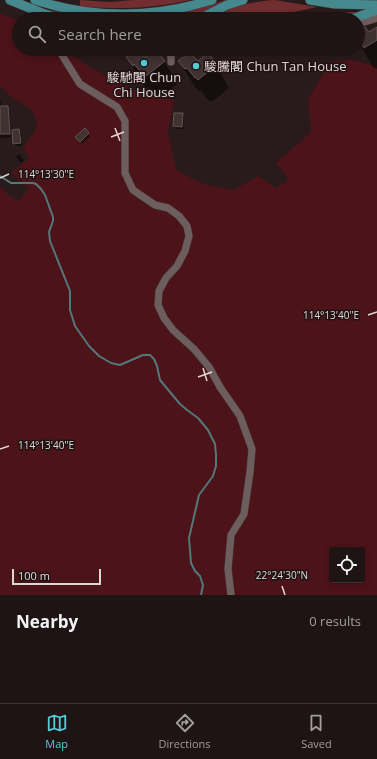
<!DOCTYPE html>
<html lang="en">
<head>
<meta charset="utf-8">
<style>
  body { margin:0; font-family:"Open Sans","Noto Sans TC",sans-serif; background:#2c2122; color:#f1f3f6 }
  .controls { position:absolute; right:12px; bottom:12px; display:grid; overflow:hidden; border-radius:4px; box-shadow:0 2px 6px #0003 }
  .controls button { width:36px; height:36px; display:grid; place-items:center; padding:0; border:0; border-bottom:1px solid #3c3334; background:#1f1414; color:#f1f3f6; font:20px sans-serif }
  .scale { position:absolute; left:12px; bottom:10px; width:89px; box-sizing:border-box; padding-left:4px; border:2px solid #e0d6d5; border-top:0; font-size:11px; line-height:14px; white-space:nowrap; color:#e0d6d5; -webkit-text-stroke:3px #1f1212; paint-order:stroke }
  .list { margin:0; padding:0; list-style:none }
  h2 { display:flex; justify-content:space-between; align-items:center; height:52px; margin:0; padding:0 16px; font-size:17px }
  h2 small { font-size:13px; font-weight:400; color:#a19ea0 }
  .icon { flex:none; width:22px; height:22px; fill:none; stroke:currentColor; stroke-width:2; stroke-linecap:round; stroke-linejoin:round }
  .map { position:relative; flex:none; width:377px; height:595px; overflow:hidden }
  .search { position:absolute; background:#1f1414; box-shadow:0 2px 6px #0003; left:12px; right:12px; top:12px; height:44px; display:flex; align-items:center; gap:10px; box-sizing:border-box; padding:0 14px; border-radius:22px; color:#a19ea0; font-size:15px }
  .sheet { height:108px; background:#1f1414 }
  nav { display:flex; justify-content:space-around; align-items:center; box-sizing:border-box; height:56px; border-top:1px solid #3c3334; background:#1f1414; font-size:11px; color:#a19ea0 }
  nav a { display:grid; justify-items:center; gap:2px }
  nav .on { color:#52ccd5 }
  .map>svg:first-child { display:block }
</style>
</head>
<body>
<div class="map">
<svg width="377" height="595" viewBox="0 0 377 595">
  <rect width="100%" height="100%" fill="#291b1b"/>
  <path fill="#4c1319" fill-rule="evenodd" d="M0,14L19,20V49H62L88,66L130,89L174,100L168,132L176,170L203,184L234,190L258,176L276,188L287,181V177L276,163L311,132L308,100L330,62L351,60L377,66V595H0V186L11,197L19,201L29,188L11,173L29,158L23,148L37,127L35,115L28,107L10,96L0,86ZM332,550H362V580H332Z"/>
  <g fill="#712d30">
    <path d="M80,0L110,2L133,0H191C153,9 118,9 80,7Z"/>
    <path d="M225,0H233L192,19H77L53,12L54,11C66,13 78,16 90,17C138,21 180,15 225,0Z"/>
    <path d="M275,0L317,7L262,19H217L226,15L222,12C239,5 256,1 275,0Z"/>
    <path d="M333,12H363L336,19H300Z"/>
  </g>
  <g fill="#0007">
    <path d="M377,28V69L376,68L374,69L358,41V32L368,34Z"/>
    <path d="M208,55L216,65L229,88L212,102L210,100L209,101L200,90L199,92L193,84L179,61L197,63Z"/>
    <path d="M127,57L164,61L177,84L160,99L158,96L157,97L148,87L146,88L140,80Z"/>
    <path d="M0,100L2,107H7L9,110L11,137L0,138Z"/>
    <path d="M182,114L184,117L183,129H176L174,126Z"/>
    <path d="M19,130L21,133L22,146H16L14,144Z"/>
    <path d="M85,130L90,137L82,144L77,138Z"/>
    <path d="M19,154L24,160L21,163L16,157Z"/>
  </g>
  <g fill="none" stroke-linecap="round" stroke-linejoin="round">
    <path stroke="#53787b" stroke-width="2" d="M0,176L11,183H33L36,184L41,189L45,195L53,217V221L49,232L50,241L70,291V310L75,326L89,346L99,356L111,363L120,365L143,355H150L154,359L157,366L160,380L180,404L187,410L198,418L208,430L215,444L216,455V466L213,476L199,495L189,538L191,563L195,571L200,576L203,585L201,595"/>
  </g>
  <g fill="#413232" stroke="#645353">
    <path d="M365,27L369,32L377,27V40L364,48L362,45L360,46L358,43V30Z"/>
    <path d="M135,49H139L145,58L155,50V51L156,50L165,61L146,76L144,73L143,75L134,64L133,66L126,57Z"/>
    <path d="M189,54H191L198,61L206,54H209L217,64L198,80L196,77L195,78L187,68L185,69L178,61L183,57L184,58Z"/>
    <path d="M0,106H8L10,134H0Z"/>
    <path d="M174,113H183L182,127L173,126Z"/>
    <path d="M85,128L89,133L80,142L75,137Z"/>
    <path d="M19,129L21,143L13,144L12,130Z"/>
  </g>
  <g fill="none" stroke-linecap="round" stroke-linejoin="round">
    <defs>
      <g id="minor">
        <path d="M358,24L377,18"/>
        <path d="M62,49V55L65,60L80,84L117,107L125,121V173L133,190L155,205L168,208L179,216L187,226L189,236L185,251L177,266L166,278L159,291L158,305L164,318L173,330L194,349L209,367L220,387L240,416L252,449L250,472L244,514L231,535L228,569L231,595"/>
        <path d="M108,49L118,52L126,49"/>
        <path d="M180,49H229"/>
        <path d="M171,62V49"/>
      </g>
      <g id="major">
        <path d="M10,0L42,13L61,19"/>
        <path d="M35,0C93,19 154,18 212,0"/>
        <path d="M310,0L335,4L377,5"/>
        <path d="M199,19L227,5L243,0"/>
        <path d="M352,19L377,10"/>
      </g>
    </defs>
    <use href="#minor" stroke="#433838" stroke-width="8"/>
    <use href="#major" stroke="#433838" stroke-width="10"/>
    <use href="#minor" stroke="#6e5d5d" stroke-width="7"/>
    <use href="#major" stroke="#45888d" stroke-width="9"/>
  </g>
  <path fill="none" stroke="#e0d6d5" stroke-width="1.5" d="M115,128L120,141M111,137L124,132M0,178L9,174M368,315L377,312M203,368L207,381M198,377L212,372M0,449L9,446M282,586L285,595"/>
  <g fill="#52ccd5" stroke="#1f1212" stroke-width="1.5">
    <circle cx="144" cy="63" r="4"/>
    <circle cx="196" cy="66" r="4"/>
  </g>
  <g text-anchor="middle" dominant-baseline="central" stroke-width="3" stroke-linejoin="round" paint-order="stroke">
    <g font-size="13" fill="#e0d6d5" stroke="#1f1212" text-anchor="start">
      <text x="204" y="66">駿騰閣 Chun Tan House</text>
      <text x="144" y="77" text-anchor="middle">駿馳閣 Chun<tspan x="144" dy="15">Chi House</tspan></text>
    </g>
  </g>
  <g font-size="10" text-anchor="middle" fill="#e0d6d5" stroke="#1f1212" stroke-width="3" stroke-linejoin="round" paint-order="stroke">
    <text x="46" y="178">114°13'30"E</text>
    <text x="331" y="319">114°13'40"E</text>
    <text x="46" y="449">114°13'40"E</text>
    <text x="282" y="579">22°24'30"N</text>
  </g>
</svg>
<div class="controls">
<button><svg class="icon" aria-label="locate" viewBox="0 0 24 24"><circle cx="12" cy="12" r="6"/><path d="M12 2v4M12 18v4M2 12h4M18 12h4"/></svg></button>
</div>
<div class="scale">100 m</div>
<div class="search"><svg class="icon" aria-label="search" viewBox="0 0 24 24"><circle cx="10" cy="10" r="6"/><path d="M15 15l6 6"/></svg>Search here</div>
</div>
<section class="sheet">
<h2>Nearby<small>0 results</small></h2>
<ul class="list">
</ul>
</section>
<nav>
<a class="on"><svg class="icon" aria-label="map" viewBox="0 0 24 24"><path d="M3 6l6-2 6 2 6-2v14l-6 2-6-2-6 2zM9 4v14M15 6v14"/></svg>Map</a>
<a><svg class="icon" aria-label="directions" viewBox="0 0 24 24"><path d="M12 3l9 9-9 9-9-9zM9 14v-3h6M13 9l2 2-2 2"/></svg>Directions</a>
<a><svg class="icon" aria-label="saved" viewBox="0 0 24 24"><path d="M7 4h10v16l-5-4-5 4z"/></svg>Saved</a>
</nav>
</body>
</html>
